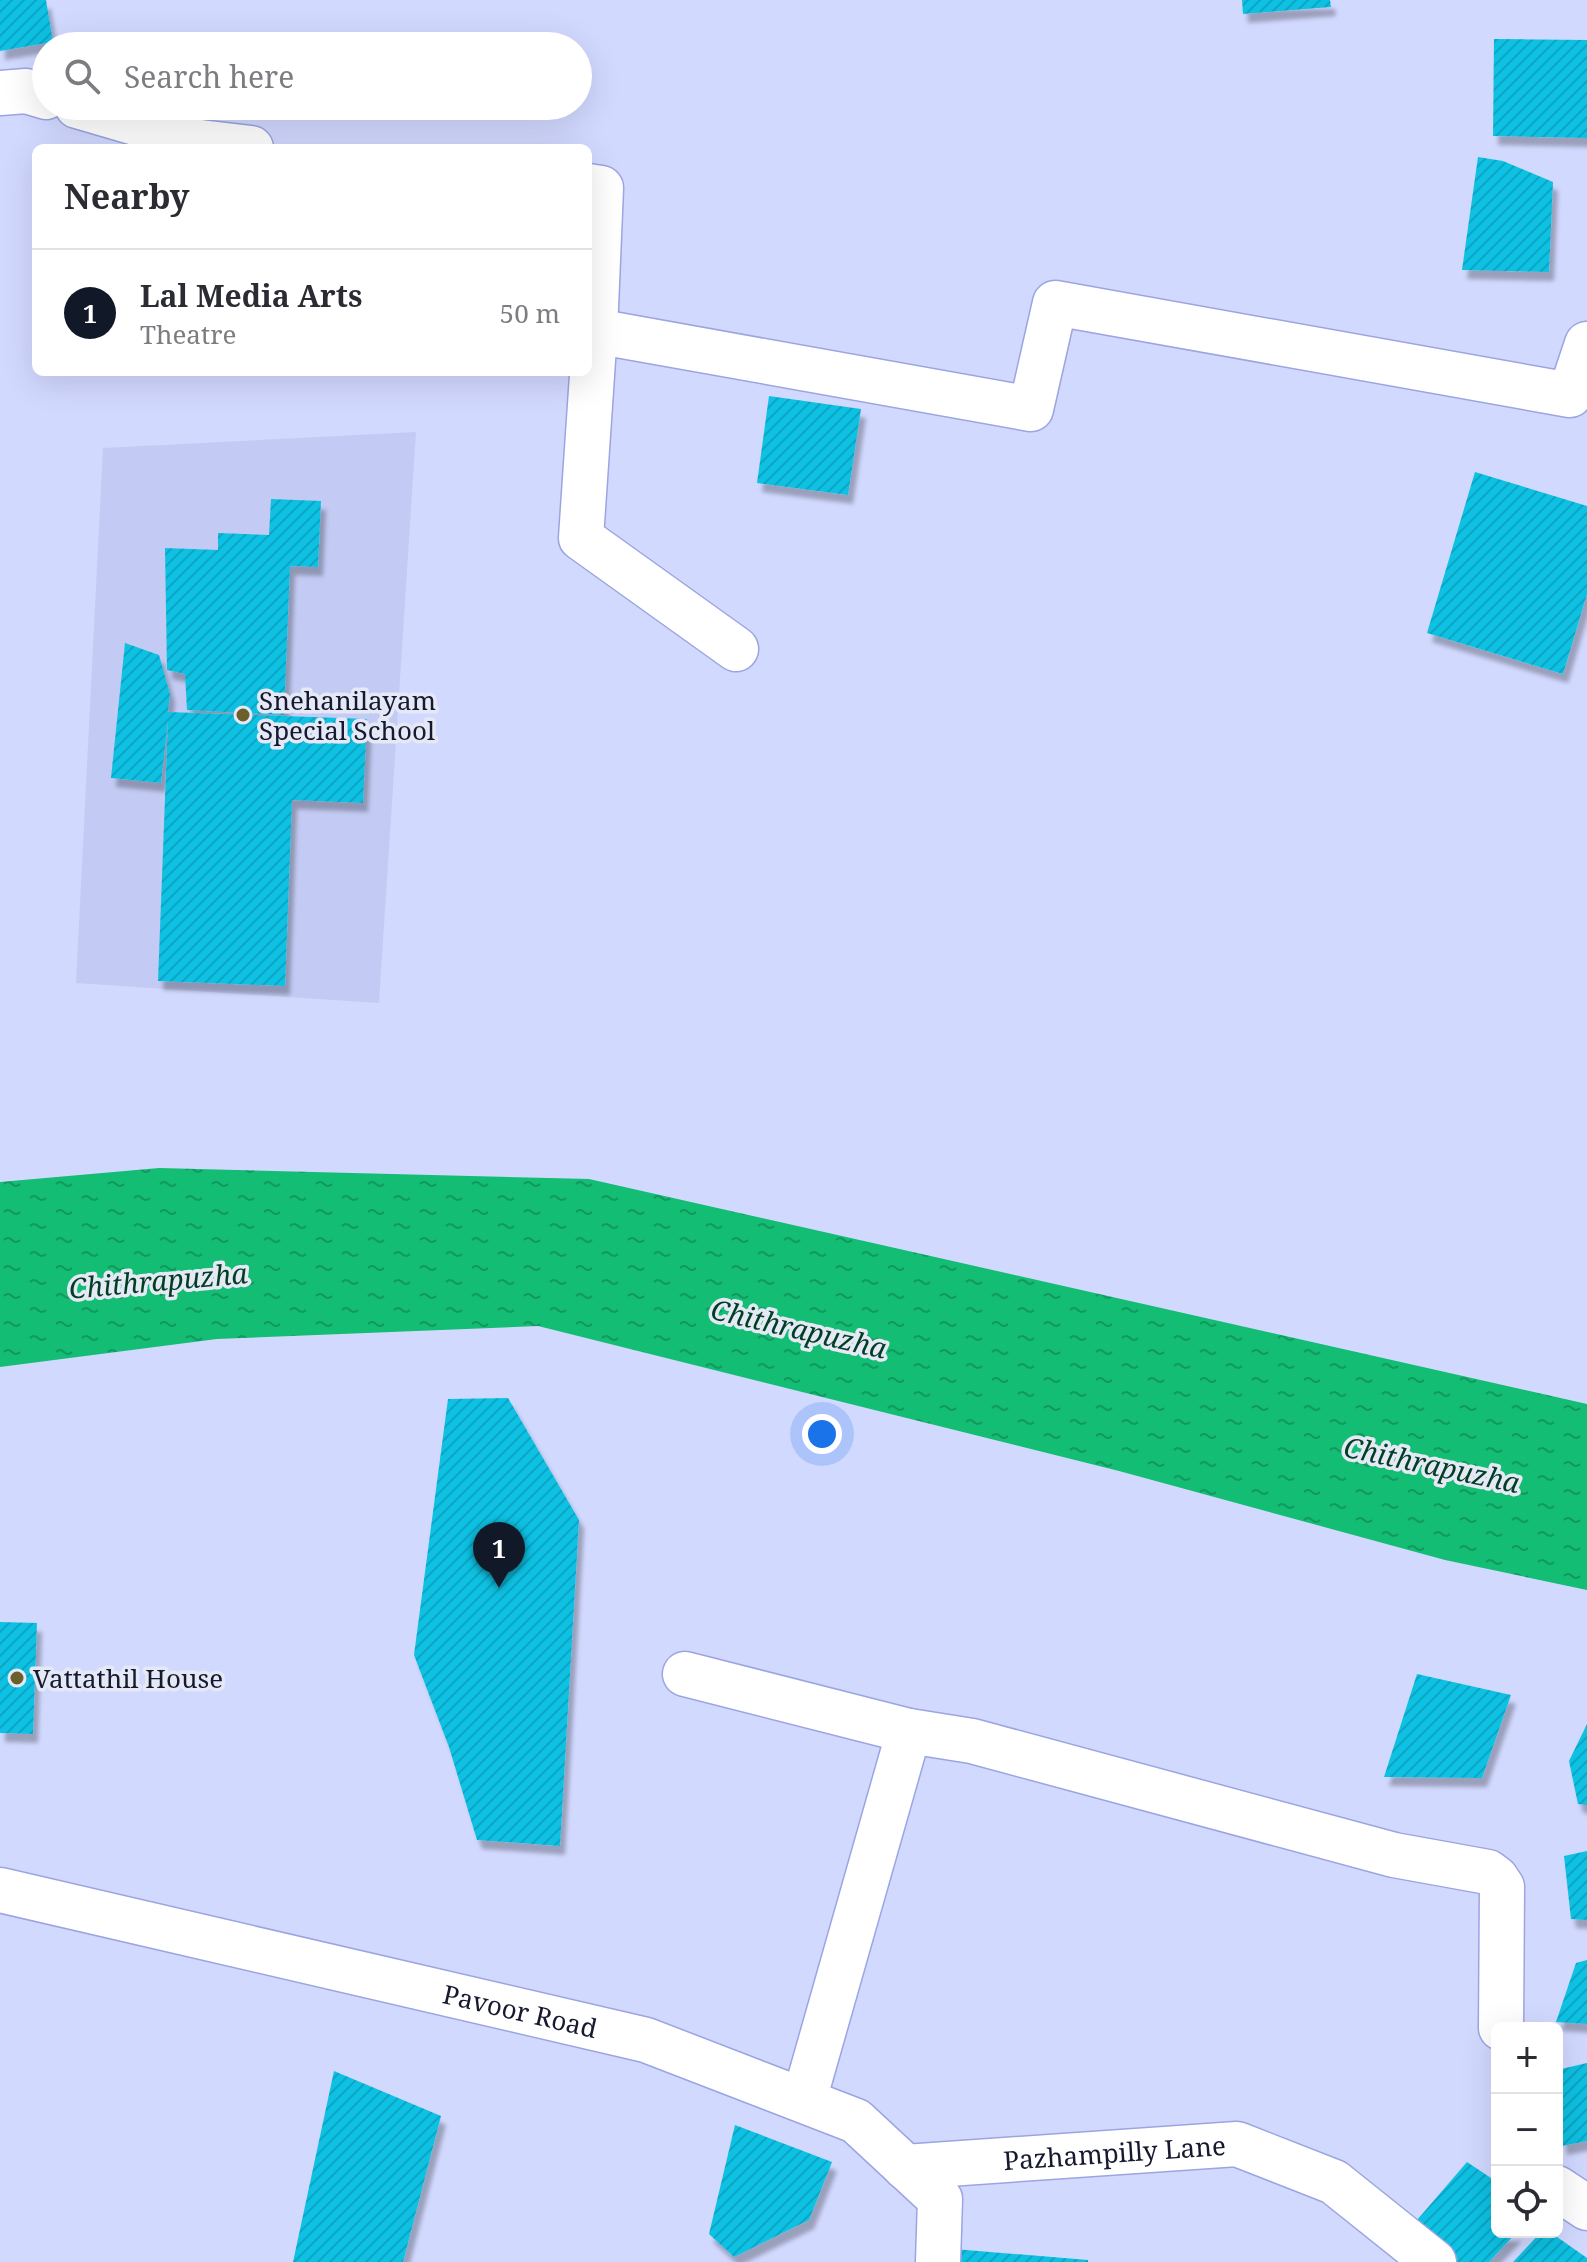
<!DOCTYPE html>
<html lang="en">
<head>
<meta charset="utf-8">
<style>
  body { margin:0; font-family:"Noto Serif",serif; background:#f2f2f3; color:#2b2b33 }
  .controls { position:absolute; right:24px; bottom:24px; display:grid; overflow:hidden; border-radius:12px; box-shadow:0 8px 32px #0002 }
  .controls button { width:72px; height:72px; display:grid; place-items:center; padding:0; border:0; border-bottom:2px solid #e1e1e2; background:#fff; color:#2b2b33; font:40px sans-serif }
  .you { position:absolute; left:822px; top:1434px; width:28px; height:28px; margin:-20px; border:6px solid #fff; border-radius:50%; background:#1a73e8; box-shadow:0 0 0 12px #1a73e833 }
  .badge { display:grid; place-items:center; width:52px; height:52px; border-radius:50%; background:#111827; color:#fff; font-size:26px; font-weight:700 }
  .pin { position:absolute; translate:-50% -66px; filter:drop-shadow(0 2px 4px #0008) }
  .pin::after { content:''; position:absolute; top:42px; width:28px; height:24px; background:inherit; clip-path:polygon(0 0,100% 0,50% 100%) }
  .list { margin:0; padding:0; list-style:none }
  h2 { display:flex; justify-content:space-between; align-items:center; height:104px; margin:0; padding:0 32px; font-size:34px }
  h2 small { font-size:26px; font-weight:400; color:#7c7c81 }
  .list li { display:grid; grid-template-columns:52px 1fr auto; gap:24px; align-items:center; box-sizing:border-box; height:128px; padding:0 32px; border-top:2px solid #e1e1e2 }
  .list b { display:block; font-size:30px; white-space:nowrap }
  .list p { margin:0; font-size:26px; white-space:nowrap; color:#7c7c81 }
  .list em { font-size:26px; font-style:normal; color:#7c7c81 }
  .icon { flex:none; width:44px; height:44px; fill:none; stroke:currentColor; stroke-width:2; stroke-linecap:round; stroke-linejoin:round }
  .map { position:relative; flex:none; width:1587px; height:2262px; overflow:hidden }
  .search { position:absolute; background:#fff; box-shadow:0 8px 32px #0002; left:32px; top:32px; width:560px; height:88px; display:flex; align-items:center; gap:20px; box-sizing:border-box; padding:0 28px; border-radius:44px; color:#7c7c81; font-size:30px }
  .panel { position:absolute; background:#fff; box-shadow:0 8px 32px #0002; left:32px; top:144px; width:560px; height:232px; border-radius:12px }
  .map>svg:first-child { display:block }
</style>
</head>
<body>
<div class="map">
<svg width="1587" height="2262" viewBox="0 0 1587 2262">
  <defs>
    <pattern id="water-ripples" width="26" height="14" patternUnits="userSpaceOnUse" patternTransform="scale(2)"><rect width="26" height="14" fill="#13bd73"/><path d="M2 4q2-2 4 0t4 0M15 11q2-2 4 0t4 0" fill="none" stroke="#11995f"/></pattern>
    <pattern id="building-hatch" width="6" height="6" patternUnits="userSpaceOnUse" patternTransform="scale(2)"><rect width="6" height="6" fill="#0ec1e3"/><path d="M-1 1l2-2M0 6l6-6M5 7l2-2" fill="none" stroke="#0da5c3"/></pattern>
    <filter id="shadow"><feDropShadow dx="5" dy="9" stdDeviation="2" flood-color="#0004"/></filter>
  </defs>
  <rect width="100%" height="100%" fill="#d2d9ff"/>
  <path fill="#c3cbf4" d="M416,432L379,1003L76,983L103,448Z"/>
  <path fill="url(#water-ripples)" d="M159,1168L589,1179L1587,1404V1590L1445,1560L1119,1471L538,1326L217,1339L0,1367V1182Z"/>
  <g fill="url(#building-hatch)" filter="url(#shadow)">
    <path d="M0,0H46L53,42L0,51Z"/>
    <path d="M1242,0H1330L1331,7L1243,14Z"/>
    <path d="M1494,39L1587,40V138L1493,136Z"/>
    <path d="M1478,157L1503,161L1553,182L1549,272L1462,270Z"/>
    <path d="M769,396L861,409L848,495L757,483Z"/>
    <path d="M1475,472L1587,506V594L1563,674L1427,633Z"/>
    <path d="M271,499L321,501L318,567L290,566L284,715L187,710L185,674L167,670L165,548L218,550V533L269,535Z"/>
    <path d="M125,643L159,655L170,694L168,712L367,719L363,803L292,800L285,986L158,981L168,720L161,783L111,778Z"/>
    <path d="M508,1398L579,1520L560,1846L477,1840L449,1747L414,1655L448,1399Z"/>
    <path d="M0,1622L37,1623L33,1734L0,1733Z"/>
    <path d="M1417,1674L1511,1695L1482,1778L1384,1777Z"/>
    <path d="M1587,1724V1805L1578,1804L1569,1761Z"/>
    <path d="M1587,1851V1920L1571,1919L1564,1856Z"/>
    <path d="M1587,1960V2024L1556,2022L1576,1963Z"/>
    <path d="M1587,2063V2141L1562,2146L1557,2107V2070Z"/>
    <path d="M334,2071L441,2116L403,2262H293Z"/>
    <path d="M735,2125L832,2162L809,2220L734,2257L709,2234Z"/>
    <path d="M1467,2162L1497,2182V2232H1517L1489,2262H1458L1405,2234Z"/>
    <path d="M1541,2232H1550L1587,2258V2262H1513Z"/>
    <path d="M954,2249L1088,2260V2262H952Z"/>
  </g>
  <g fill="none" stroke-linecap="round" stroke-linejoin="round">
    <defs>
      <g id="minor">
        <path d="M0,93L26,91L46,97"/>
        <path d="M77,106L200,142L251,148"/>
        <path d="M588,186L601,188L595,331"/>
        <path d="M736,649L581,538L595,331L1031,409L1055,303L1570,395L1587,344"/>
        <path d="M685,1674L909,1731"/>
        <path id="s1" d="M0,1890L646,2040L856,2121L940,2199L938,2262"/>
        <path d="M804,2100L909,1731L972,1741L1394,1855L1488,1872L1496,1878L1502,1887L1501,2028"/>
        <path id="s2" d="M905,2167L1237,2144L1334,2182L1434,2262"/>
        <path d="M1557,2188L1587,2208"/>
      </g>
    </defs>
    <use href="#minor" stroke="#9ba5e1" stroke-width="47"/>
    <use href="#minor" stroke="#fff" stroke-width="44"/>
  </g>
  <g fill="#6b5f2c" stroke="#e5e8f5" stroke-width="3">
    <circle cx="243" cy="715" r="8"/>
    <circle cx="17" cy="1678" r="8"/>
  </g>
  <g text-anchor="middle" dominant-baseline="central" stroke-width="7" stroke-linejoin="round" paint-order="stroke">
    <g font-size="26" fill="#161930" stroke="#e5e8f5" text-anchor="start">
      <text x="259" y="700">Snehanilayam<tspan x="259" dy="30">Special School</tspan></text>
      <text x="33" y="1678">Vattathil House</text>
    </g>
    <g font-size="26" fill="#161930" stroke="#e5e8f5">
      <text stroke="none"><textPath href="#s1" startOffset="534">Pavoor Road</textPath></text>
      <text stroke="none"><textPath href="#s2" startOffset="210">Pazhampilly Lane</textPath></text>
    </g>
    <g font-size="28" font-style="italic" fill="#003f22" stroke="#e5e8f5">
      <text transform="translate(158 1280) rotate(-5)">Chithrapuzha</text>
      <text transform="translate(799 1328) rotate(13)">Chithrapuzha</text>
      <text transform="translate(1432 1464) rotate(12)">Chithrapuzha</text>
    </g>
  </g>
</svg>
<div class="controls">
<button>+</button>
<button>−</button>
<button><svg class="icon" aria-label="locate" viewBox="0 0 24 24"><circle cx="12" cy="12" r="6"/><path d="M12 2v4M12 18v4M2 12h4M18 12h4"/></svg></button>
</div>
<div class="you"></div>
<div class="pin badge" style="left:499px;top:1588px">1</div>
<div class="search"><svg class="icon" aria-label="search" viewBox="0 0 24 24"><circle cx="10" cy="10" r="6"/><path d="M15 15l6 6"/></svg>Search here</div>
<section class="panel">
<h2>Nearby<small></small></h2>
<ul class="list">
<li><span class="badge">1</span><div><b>Lal Media Arts</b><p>Theatre</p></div><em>50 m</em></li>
</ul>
</section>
</div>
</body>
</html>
